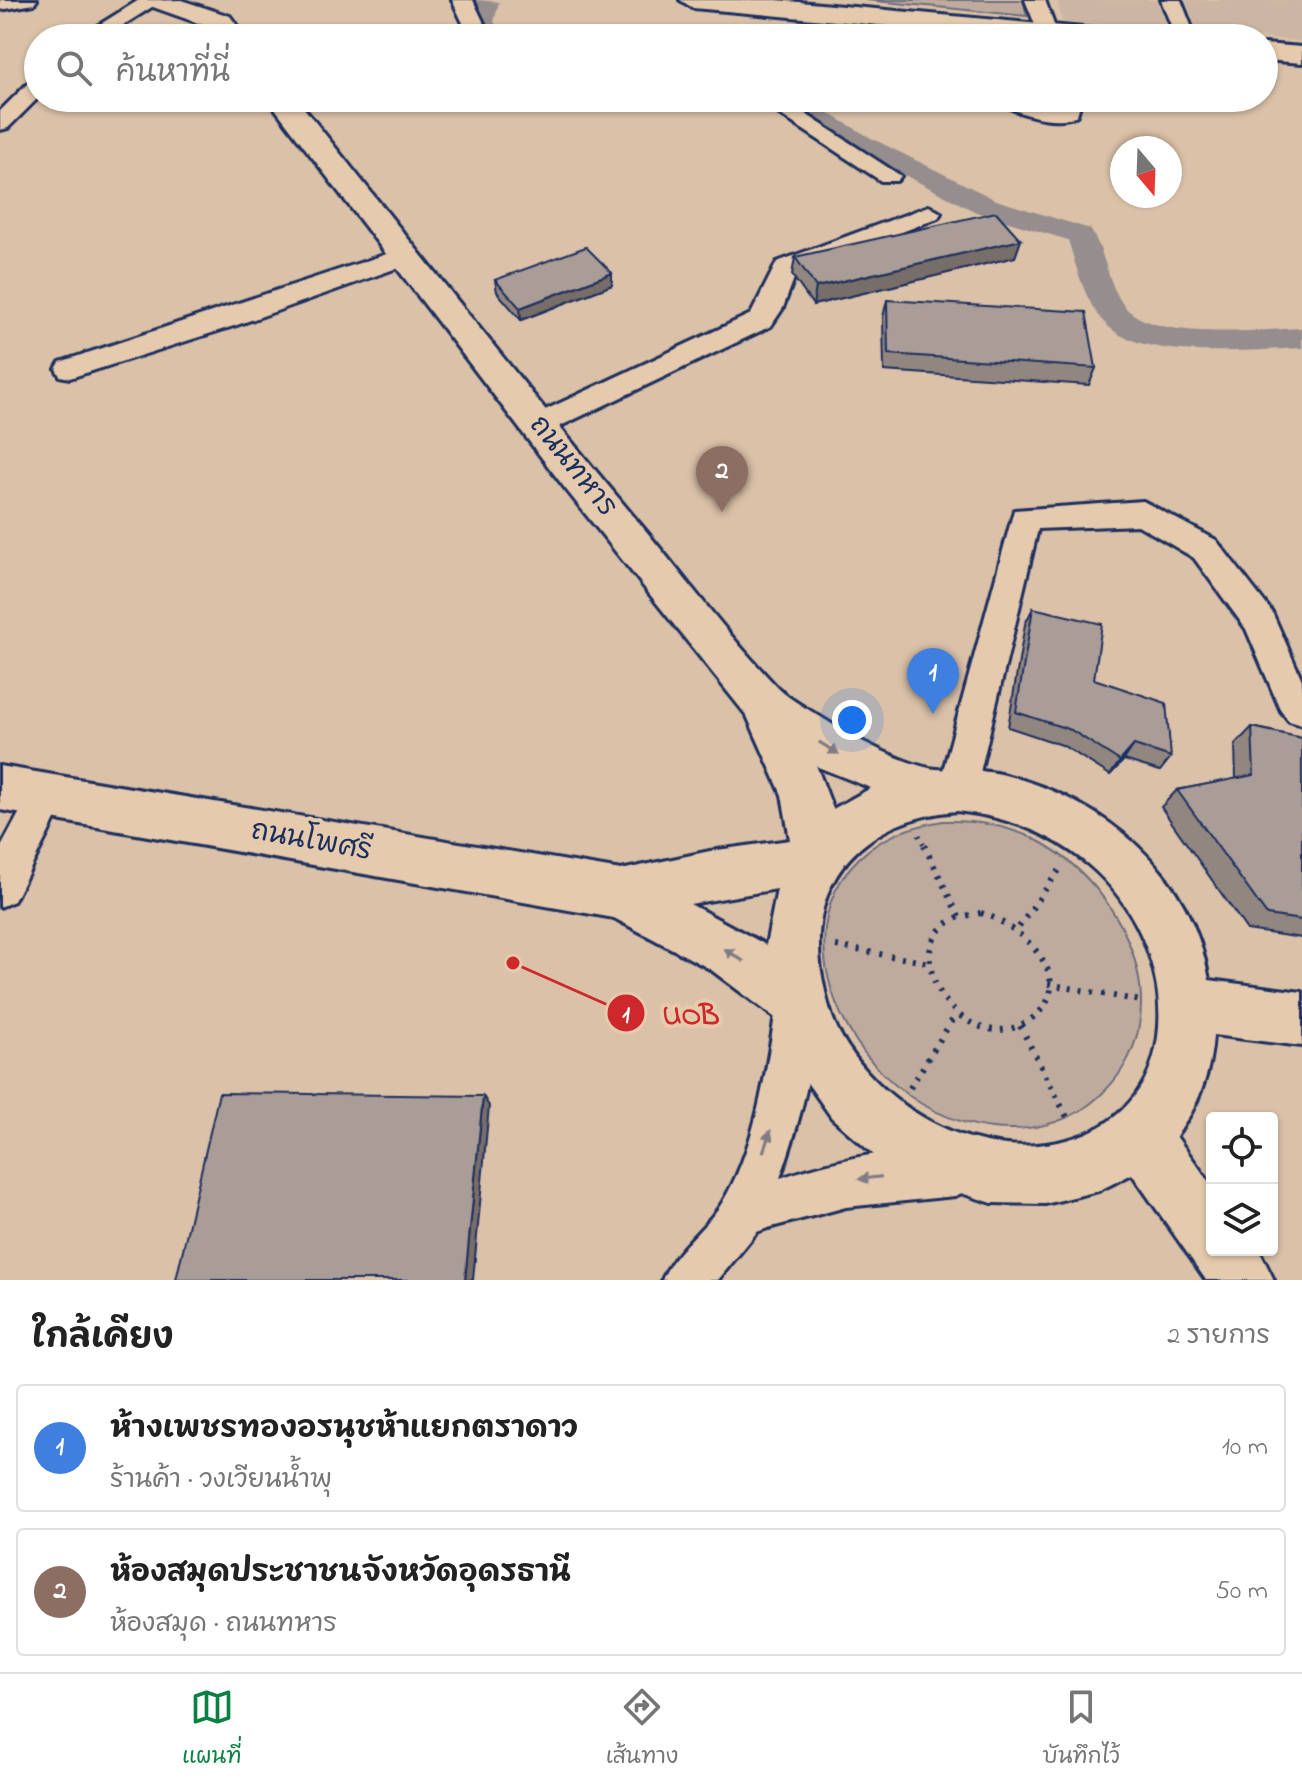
<!DOCTYPE html>
<html lang="th">
<head>
<meta charset="utf-8">
<style>
  body { margin:0; font-family:"Indie Flower","Playpen Sans Thai",sans-serif; background:#f6f6f6; color:#222 }
  .controls { position:absolute; right:24px; bottom:24px; display:grid; overflow:hidden; border-radius:8px; box-shadow:0 2px 6px #0004 }
  .controls button { width:72px; height:72px; display:grid; place-items:center; padding:0; border:0; border-bottom:2px solid #e0e0e0; background:#fff; color:#222; font:40px sans-serif }
  .compass { position:absolute; left:1110px; top:136px; width:72px; height:72px; border-radius:50%; background:#fff; box-shadow:0 2px 6px #0004; rotate:161deg }
  .you { position:absolute; left:852px; top:720px; width:28px; height:28px; margin:-20px; border:6px solid #fff; border-radius:50%; background:#1a73e8; box-shadow:0 0 0 12px #1a73e833 }
  .badge { display:grid; place-items:center; width:52px; height:52px; border-radius:50%; background:#0b8043; color:#fff; font-size:26px; font-weight:700 }
  .pin { position:absolute; translate:-50% -66px; filter:drop-shadow(0 2px 4px #0008) }
  .pin::after { content:''; position:absolute; top:42px; width:28px; height:24px; background:inherit; clip-path:polygon(0 0,100% 0,50% 100%) }
  .list { margin:0; padding:0; list-style:none }
  h2 { display:flex; justify-content:space-between; align-items:center; height:104px; margin:0; padding:0 32px; font-size:34px }
  h2 small { font-size:26px; font-weight:400; color:#767676 }
  .list li { display:grid; grid-template-columns:52px 1fr auto; gap:24px; align-items:center; box-sizing:border-box; height:128px; margin:0 16px 16px; padding:0 16px; border:2px solid #e0e0e0; border-radius:8px }
  .list b { display:block; font-size:30px; white-space:nowrap }
  .list p { margin:0; font-size:26px; white-space:nowrap; color:#767676 }
  .list em { font-size:26px; font-style:normal; color:#767676 }
  .icon { flex:none; width:44px; height:44px; fill:none; stroke:currentColor; stroke-width:2; stroke-linecap:round; stroke-linejoin:round }
  .map { position:relative; flex:none; width:1302px; height:1280px; overflow:hidden }
  .search { position:absolute; background:#fff; box-shadow:0 2px 6px #0004; left:24px; right:24px; top:24px; height:88px; display:flex; align-items:center; gap:20px; box-sizing:border-box; padding:0 28px; border-radius:44px; color:#767676; font-size:30px }
  .sheet { height:392px; background:#fff }
  nav { display:flex; justify-content:space-around; align-items:center; box-sizing:border-box; height:112px; border-top:2px solid #e0e0e0; background:#fff; font-size:22px; color:#767676 }
  nav a { display:grid; justify-items:center; gap:4px }
  nav .on { color:#0b8043 }
  .map>svg:first-child { display:block }
</style>
</head>
<body>
<div class="map">
<svg width="1302" height="1280" viewBox="0 0 1302 1280">
  <rect width="100%" height="100%" fill="#dac1a8"/>
  <filter id="ink" filterUnits="userSpaceOnUse"><feTurbulence type="fractalNoise" baseFrequency=".0125" numOctaves="2"/><feDisplacementMap in="SourceGraphic" scale="16" xChannelSelector="R" yChannelSelector="G"/><feConvolveMatrix kernelMatrix="1 2 1 2 8 2 1 2 1" color-interpolation-filters="sRGB"/></filter>
  <g filter="url(#ink)">
    <path fill="#ccb6a3" d="M1058,0H1302V41L1062,22Z"/>
    <g fill="#beab9d" stroke="#6c6d7e" stroke-width="2">
      <path d="M866,0H1023L1027,16Z"/>
      <path d="M943,821C978,820 1011,826 1042,843C1133,895 1186,1030 1090,1104C1063,1125 1025,1132 992,1128C822,1106 742,852 943,821Z"/>
    </g>
    <g fill="none" stroke-linecap="round" stroke-linejoin="round">
      <g fill="#968d8e" fill-rule="evenodd">
        <path d="M478,0L499,2L494,22L505,38H480C470,24 471,15 478,0Z"/>
        <path d="M773,98H803L871,138L996,200L1090,229C1105,251 1107,281 1122,303C1148,343 1259,330 1302,328V348C1253,350 1149,361 1110,328C1086,308 1077,268 1068,240L976,212L853,148Z"/>
      </g>
      <defs>
        <g id="minor">
          <path d="M0,0H37L34,4L0,10Z"/>
          <path d="M139,0H163L103,38H78Z"/>
          <path d="M452,0H473L491,38H470Z"/>
          <path d="M1025,0H1045L1057,33L1054,37H1040Z"/>
          <path d="M1161,0H1181L1196,38H1176Z"/>
          <path d="M38,80V98L8,128L0,130V111L30,81Z"/>
          <path d="M755,98H781L901,176L897,181H881Z"/>
          <path d="M997,98H1021L1059,106L1060,98H1082L1077,115C1060,126 1009,114 997,98Z"/>
          <path d="M929,206L941,213L938,218L796,273L783,308L771,326L548,432L538,435L528,432L523,425L528,418L751,314L777,262Z"/>
          <path d="M405,248L414,250L418,256L414,262L237,325L70,378L60,376L56,369L60,362Z"/>
          <path d="M1143,501L1216,540L1272,612L1302,680V725L1289,721L1281,711L1246,629L1194,558L1138,525L1038,529L976,789L970,801L957,806L944,801L938,789L1014,510Z"/>
          <path d="M48,779L61,784L67,796L14,901L0,907V849L35,784Z"/>
          <path d="M797,988L812,994C827,1031 795,1138 780,1178C829,1162 923,1137 971,1157L978,1173L971,1189L955,1196L846,1207L768,1228L757,1232L718,1280H662C675,1249 704,1231 722,1203C756,1148 766,1072 776,1009L782,994Z"/>
        </g>
        <g id="major">
          <path d="M181,0L230,16L246,38H219L212,28L150,6L146,1Z"/>
          <path d="M680,0H777L1106,30L1115,32L1119,38H1020L693,8Z"/>
          <path d="M1264,44L1302,47V63L1264,60Z"/>
          <path d="M267,98H296C412,243 526,389 646,531C689,583 731,639 778,688C791,701 812,711 827,721C849,736 910,767 936,769C958,771 978,769 1001,774C1104,799 1192,872 1209,980L1302,992V1046L1213,1035C1211,1071 1198,1108 1176,1136L1212,1186V1250H1259L1274,1280H1206L1132,1174L1098,1191L1045,1204L992,1203L920,1180L873,1154L832,1118L801,1074L778,1020L710,969L614,918L0,810V766L621,870L710,851L790,840L782,795L747,716L564,487ZM816,765L818,767L871,788L833,809ZM957,811C1007,817 1050,832 1089,865C1183,944 1196,1124 1046,1144C965,1156 879,1104 840,1034C829,1014 825,993 821,971C807,876 866,819 957,811ZM777,889L766,945L690,904Z"/>
        </g>
      </defs>
      <use href="#minor" stroke="#1b2f5e" stroke-width="6"/>
      <use href="#major" stroke="#1b2f5e" stroke-width="6"/>
      <path stroke="#1b2f5e" stroke-width="5" stroke-dasharray="2 6" stroke-linecap="butt" d="M919,835L925,847"/>
      <g stroke="#1b2f5e" stroke-width="6" stroke-dasharray="3 8" stroke-linecap="butt">
        <path d="M924,845L959,917"/>
        <path d="M981,913C1021,925 1083,982 1031,1019C965,1065 893,953 951,921C959,916 972,915 981,913Z"/>
        <path d="M1019,927L1062,866"/>
        <path d="M836,946L929,963"/>
        <path d="M1048,984L1141,1001"/>
        <path d="M1020,1026L1069,1121"/>
        <path d="M910,1088L956,1014"/>
      </g>
      <use href="#minor" fill="#e6caad" fill-rule="evenodd"/>
      <use href="#major" fill="#e6caad" fill-rule="evenodd"/>
    </g>
    <g fill="#928681" stroke="#1b2f5e" stroke-width="2">
      <path d="M1018,98H1055L1053,105L1018,101Z"/>
      <path d="M1021,240L1015,257L813,305L792,275L795,257Z"/>
      <path d="M612,273V285L521,320L497,292L495,280Z"/>
      <path d="M887,300L1096,368L1089,385L884,371L883,317Z"/>
      <path d="M1033,608L1094,679L1171,757L1160,771L1124,760L1110,775L1062,745L1008,727L1025,624Z"/>
      <path d="M1252,727L1302,738V938L1247,930L1161,807L1177,790L1236,779L1235,745Z"/>
    </g>
    <g fill="#776d69" stroke="#1b2f5e" stroke-width="2">
      <path d="M1021,240L1015,257L813,305L816,287Z"/>
      <path d="M612,273V285L521,320L520,308Z"/>
      <path d="M1134,745L1124,760L1110,775L1120,761Z"/>
      <path d="M483,1096L489,1106L473,1280H465Z"/>
    </g>
    <g fill="#aa9c96" stroke="#1b2f5e" stroke-width="2">
      <path d="M996,212L1021,240L816,287L795,257Z"/>
      <path d="M586,247L612,273L520,308L495,280Z"/>
      <path d="M887,300L1086,312L1096,368L888,354Z"/>
      <path d="M1033,608L1102,624L1094,679L1166,703L1171,757L1134,745L1120,761L1071,730L1016,712Z"/>
      <path d="M1252,727L1302,738V920L1267,915L1177,790L1254,775Z"/>
      <path d="M219,1093L483,1096L465,1280H176Z"/>
    </g>
    <defs><path id="oneway-solid" d="M-6-.8H1V-3.2L6.5 0L1 3.2V.8H-6Z" transform="scale(2)"/></defs>
    <g fill="#807c86">
      <use href="#oneway-solid" transform="translate(829 748) rotate(31)"/>
      <use href="#oneway-solid" transform="translate(734 955) rotate(-147)"/>
      <use href="#oneway-solid" transform="translate(767 1141) rotate(-71)"/>
      <use href="#oneway-solid" transform="translate(870 1178) rotate(173)"/>
    </g>
  </g>
  <g text-anchor="middle" dominant-baseline="central" stroke-width="8" stroke-linejoin="round" paint-order="stroke">
    <g font-size="28" fill="#1b2f5e" stroke="#e6caad">
      <text transform="translate(572 467) rotate(51)">ถนนทหาร</text>
      <text transform="translate(311 842) rotate(10)">ถนนโพศรี</text>
    </g>
  </g>
  <path fill="none" stroke="#cd282b" stroke-width="3" d="M513 963L626 1013"/>
  <g fill="#cd282b" stroke="#e6caad" stroke-width="3">
    <circle cx="513" cy="963" r="8"/>
    <circle cx="626" cy="1013" r="20"/>
  </g>
  <g font-size="24" text-anchor="middle" font-weight="bold" fill="#fff">
    <text x="626" y="1022">1</text>
  </g>
  <g font-size="30" text-anchor="middle" font-weight="bold" fill="#cd282b" stroke="#e6caad" stroke-width="8" stroke-linejoin="round" paint-order="stroke">
    <text x="691" y="1024">UOB</text>
  </g>
</svg>
<div class="controls">
<button><svg class="icon" aria-label="locate" viewBox="0 0 24 24"><circle cx="12" cy="12" r="6"/><path d="M12 2v4M12 18v4M2 12h4M18 12h4"/></svg></button>
<button><svg class="icon" aria-label="layers" viewBox="0 0 24 24"><path d="M12 4l9 5-9 5-9-5zM3 14l9 5 9-5"/></svg></button>
</div>
<svg class="compass" viewBox="-18 -18 36 36"><path d="M0-13l5 13h-10z" fill="#e53935"/><path d="M0 13l5-13h-10z" fill="#767676"/></svg>
<div class="you"></div>
<div class="pin badge" style="left:933px;top:714px;background:#3f7fe0">1</div>
<div class="pin badge" style="left:722px;top:512px;background:#8d6e63">2</div>
<div class="search"><svg class="icon" aria-label="search" viewBox="0 0 24 24"><circle cx="10" cy="10" r="6"/><path d="M15 15l6 6"/></svg>ค้นหาที่นี่</div>
</div>
<section class="sheet">
<h2>ใกล้เคียง<small>2 รายการ</small></h2>
<ul class="list">
<li><span class="badge" style="background:#3f7fe0">1</span><div><b>ห้างเพชรทองอรนุชห้าแยกตราดาว</b><p>ร้านค้า · วงเวียนน้ำพุ</p></div><em>10 m</em></li>
<li><span class="badge" style="background:#8d6e63">2</span><div><b>ห้องสมุดประชาชนจังหวัดอุดรธานี</b><p>ห้องสมุด · ถนนทหาร</p></div><em>50 m</em></li>
</ul>
</section>
<nav>
<a class="on"><svg class="icon" aria-label="map" viewBox="0 0 24 24"><path d="M3 6l6-2 6 2 6-2v14l-6 2-6-2-6 2zM9 4v14M15 6v14"/></svg>แผนที่</a>
<a><svg class="icon" aria-label="directions" viewBox="0 0 24 24"><path d="M12 3l9 9-9 9-9-9zM9 14v-3h6M13 9l2 2-2 2"/></svg>เส้นทาง</a>
<a><svg class="icon" aria-label="saved" viewBox="0 0 24 24"><path d="M7 4h10v16l-5-4-5 4z"/></svg>บันทึกไว้</a>
</nav>
</body>
</html>
